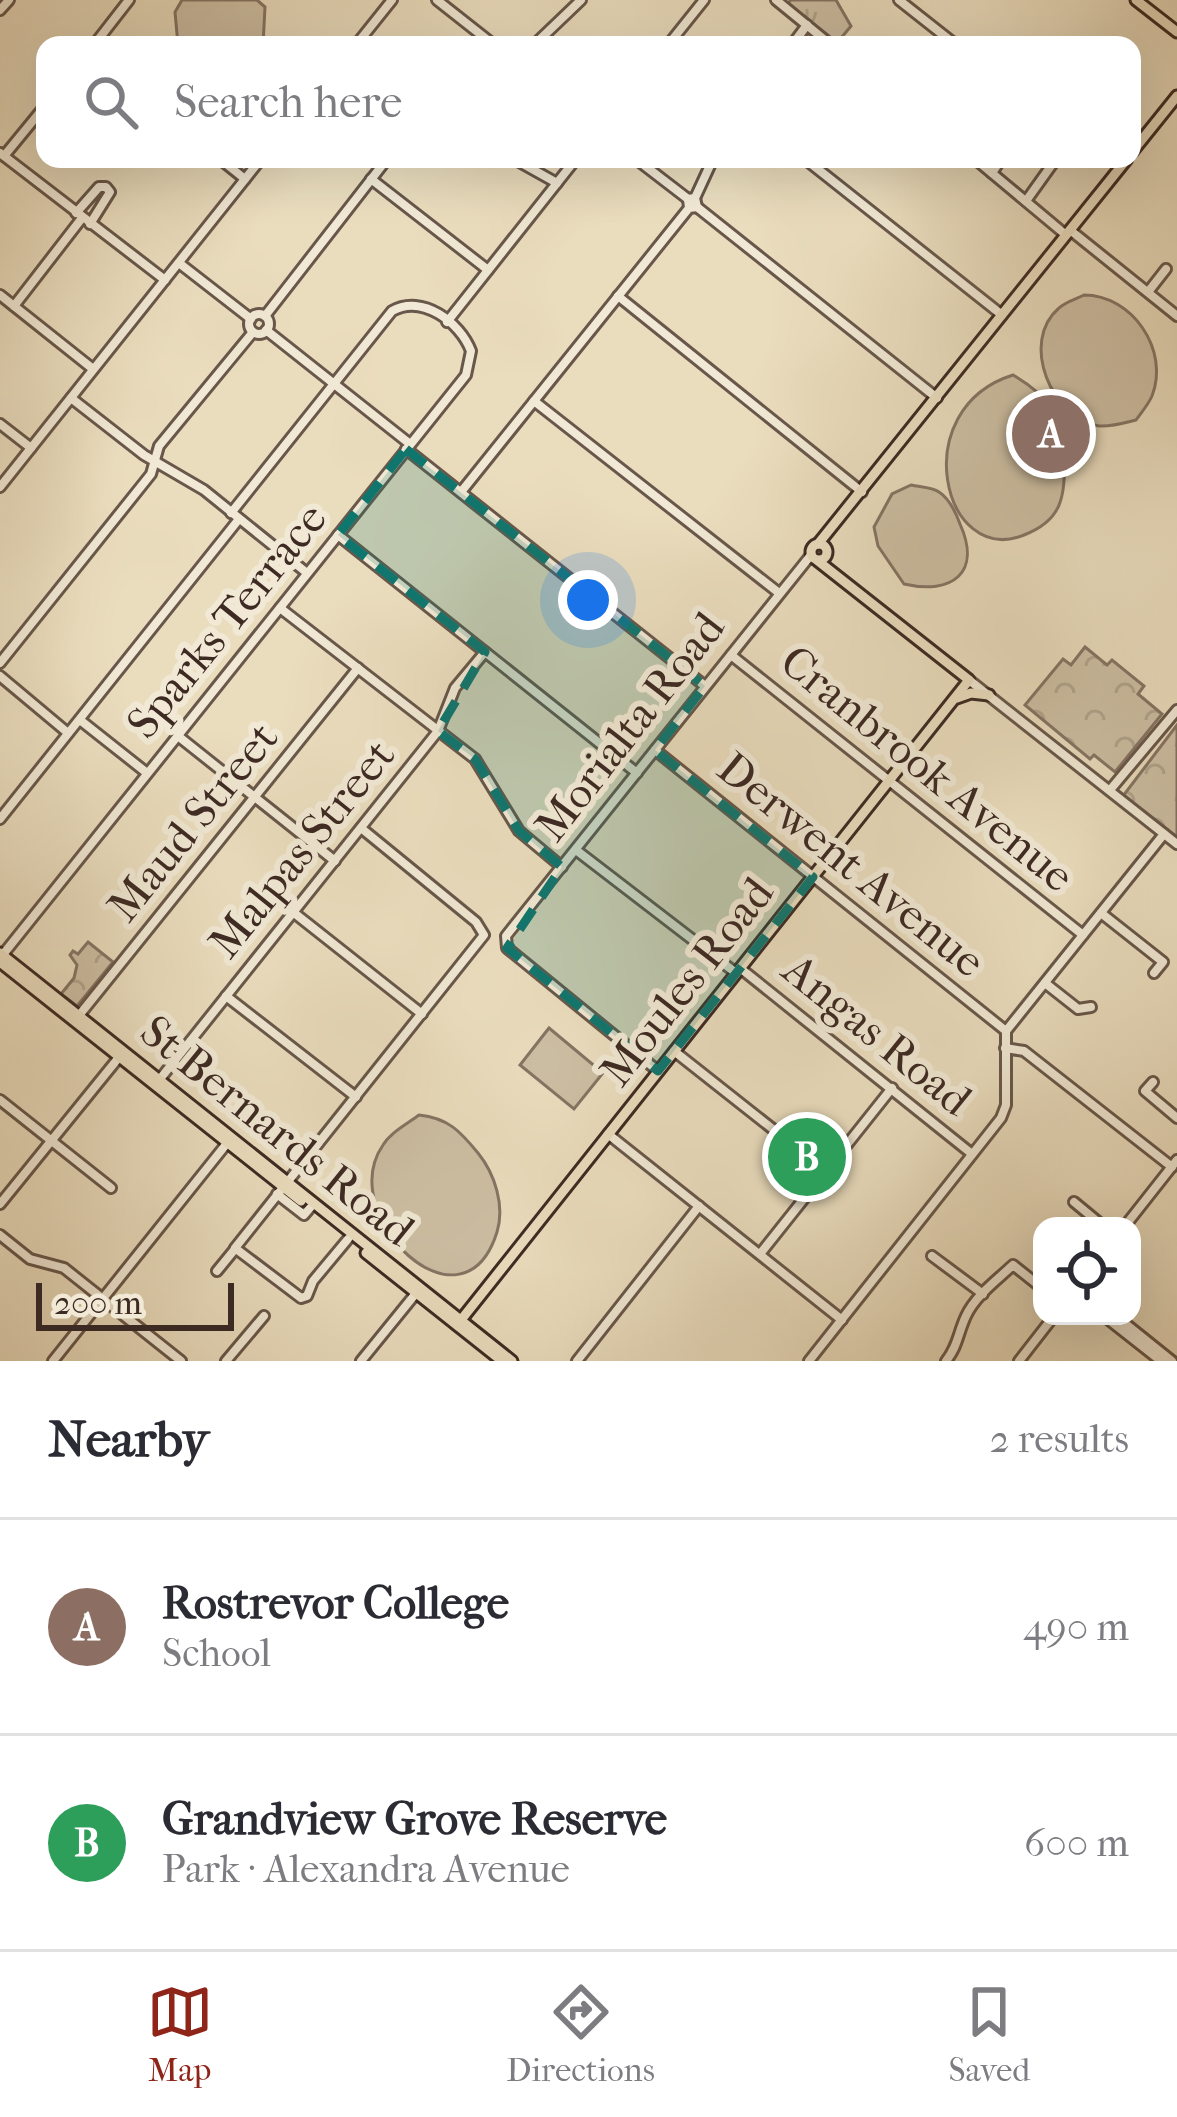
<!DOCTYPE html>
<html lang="en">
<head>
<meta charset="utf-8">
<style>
  body { margin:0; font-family:"IM FELL French Canon",serif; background:#f7f7f7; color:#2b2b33 }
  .controls { position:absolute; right:36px; bottom:36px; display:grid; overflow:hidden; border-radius:24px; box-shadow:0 12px 48px #0002 }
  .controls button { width:108px; height:108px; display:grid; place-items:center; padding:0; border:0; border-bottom:3px solid #e1e1e2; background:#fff; color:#2b2b33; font:60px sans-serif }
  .scale { position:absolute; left:36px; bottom:30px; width:198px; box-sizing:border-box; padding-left:12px; border:6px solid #3d2a23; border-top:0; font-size:33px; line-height:42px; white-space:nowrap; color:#3d2a23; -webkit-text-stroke:9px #f1e9d5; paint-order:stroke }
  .you { position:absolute; left:588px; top:600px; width:42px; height:42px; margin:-30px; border:9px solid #fff; border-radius:50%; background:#1a73e8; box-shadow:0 0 0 18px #1a73e833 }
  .badge { display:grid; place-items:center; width:78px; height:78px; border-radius:50%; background:#8f2418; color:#fff; font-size:39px; font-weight:700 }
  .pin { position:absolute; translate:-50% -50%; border:6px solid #fff; box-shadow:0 3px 12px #0006 }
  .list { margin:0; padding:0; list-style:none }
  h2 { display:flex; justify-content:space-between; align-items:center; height:156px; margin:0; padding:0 48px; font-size:51px }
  h2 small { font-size:39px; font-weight:400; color:#7c7c81 }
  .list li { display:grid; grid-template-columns:78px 1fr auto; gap:36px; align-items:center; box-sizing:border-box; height:216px; padding:0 48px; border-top:3px solid #e1e1e2 }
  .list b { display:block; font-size:45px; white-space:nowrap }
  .list p { margin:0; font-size:39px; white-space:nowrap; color:#7c7c81 }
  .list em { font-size:39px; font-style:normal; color:#7c7c81 }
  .icon { flex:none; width:66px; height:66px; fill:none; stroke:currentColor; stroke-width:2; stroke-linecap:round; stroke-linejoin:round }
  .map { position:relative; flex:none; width:1177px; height:1361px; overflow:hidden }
  .search { position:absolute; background:#fff; box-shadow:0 12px 48px #0002; left:36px; right:36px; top:36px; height:132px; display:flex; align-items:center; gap:30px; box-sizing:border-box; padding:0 42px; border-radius:24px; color:#7c7c81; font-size:45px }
  .sheet { height:588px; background:#fff }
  nav { display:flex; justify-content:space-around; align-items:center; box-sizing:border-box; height:168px; border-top:3px solid #e1e1e2; background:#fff; font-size:33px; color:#7c7c81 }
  nav a { display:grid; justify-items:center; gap:6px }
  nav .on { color:#8f2418 }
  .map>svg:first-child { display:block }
</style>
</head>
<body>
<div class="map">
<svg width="1177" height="1361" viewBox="0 0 1177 1361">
  <defs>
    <pattern id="grass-tufts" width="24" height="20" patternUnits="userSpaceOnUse" patternTransform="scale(3)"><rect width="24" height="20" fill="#cdbfa4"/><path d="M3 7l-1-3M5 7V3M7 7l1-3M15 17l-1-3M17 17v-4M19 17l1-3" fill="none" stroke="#b1a48d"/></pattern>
    <pattern id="park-crowns" width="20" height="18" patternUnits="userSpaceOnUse" patternTransform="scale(3)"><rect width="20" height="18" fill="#cdbfa4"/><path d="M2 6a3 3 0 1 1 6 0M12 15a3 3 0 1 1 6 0" fill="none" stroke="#b1a48d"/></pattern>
  </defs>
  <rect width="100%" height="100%" fill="#eaddbe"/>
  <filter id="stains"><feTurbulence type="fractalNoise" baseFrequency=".00167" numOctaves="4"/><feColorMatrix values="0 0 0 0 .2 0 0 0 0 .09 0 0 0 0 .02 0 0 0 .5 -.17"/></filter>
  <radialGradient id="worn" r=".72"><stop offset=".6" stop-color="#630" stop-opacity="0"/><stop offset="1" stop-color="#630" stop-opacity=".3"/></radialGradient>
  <path fill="url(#grass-tufts)" stroke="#857464" stroke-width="3" d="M791,0H836L851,26L837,43L788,3Z"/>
  <g fill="url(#park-crowns)" stroke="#857464" stroke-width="3">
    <path d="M1085,647L1107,665L1112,660L1144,686L1138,694L1162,714L1115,772L1094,755L1090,759L1025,705L1063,659L1071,665Z"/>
    <path d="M1177,725V839L1123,796Z"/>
    <path d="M88,942L113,962L77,1006L61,994L74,978L77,965L70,955L73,951L78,954Z"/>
    <path d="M816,1117L845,1139L803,1192L775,1169Z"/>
  </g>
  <g fill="#cdbfa4" stroke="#857464" stroke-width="3">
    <path d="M182,0H257L265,7L263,45H178L175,12Z"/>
    <path d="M1084,295C1132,295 1170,350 1152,396C1148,405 1141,413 1136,420C1124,423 1111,427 1099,426C1052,419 1019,342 1059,308C1065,302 1076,299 1084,295Z"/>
    <path d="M1013,375C1045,394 1065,416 1065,454C1064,495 1065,519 1024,535C943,568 905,409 1013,375Z"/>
    <path d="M911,485C919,487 932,487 939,492C950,499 956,513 960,524C982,573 952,595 904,584L878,546L874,527L892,494Z"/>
    <path d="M549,1028L603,1073L574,1109L520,1065Z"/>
    <path d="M419,1115C448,1118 460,1131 478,1153C495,1174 505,1206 497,1232C463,1341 334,1216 383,1145C391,1132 407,1124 419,1115Z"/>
  </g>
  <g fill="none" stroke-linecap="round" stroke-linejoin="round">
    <defs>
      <g id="minor">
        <path d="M437,0L494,45"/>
        <path d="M776,0L831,45"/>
        <path d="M899,0L956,45"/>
        <path d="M0,10L9,0"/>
        <path d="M94,45L129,0"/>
        <path d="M356,45L392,0"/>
        <path d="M534,45L581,0"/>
        <path d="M668,45L704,0"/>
        <path d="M792,45L807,25"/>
        <path d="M0,153L165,280"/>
        <path d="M4,156L45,106"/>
        <path d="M220,159L245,179"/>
        <path d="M514,159L557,183"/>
        <path d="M636,159L688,199"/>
        <path d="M805,159L1002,315"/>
        <path d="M975,159L1066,235"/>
        <path d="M992,173L1001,159"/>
        <path d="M371,179L488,270"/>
        <path d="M695,198L713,159"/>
        <path d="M1026,201L1056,159"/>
        <path d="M697,207L937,398"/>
        <path d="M76,213L99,187H106L110,192L90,224"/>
        <path d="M1070,230L1177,316"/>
        <path d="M179,263L251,319"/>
        <path d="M1148,292L1166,269"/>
        <path d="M0,295L93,369"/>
        <path d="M618,296L862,492"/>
        <path d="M14,306L82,218"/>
        <circle cx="259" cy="324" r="10"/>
        <path d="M265,316L387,159"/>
        <path d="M447,322L576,159"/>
        <path d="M266,330L410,444"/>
        <path d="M71,398L144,455L204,490L307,573"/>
        <path d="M534,401L779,593"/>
        <path d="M0,424L31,448"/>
        <path d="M406,449L705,686"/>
        <path d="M0,487L261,159"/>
        <path d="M461,492L689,208L697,207L695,198L688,199L689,208"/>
        <path d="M338,535L637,773"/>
        <path d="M280,608L475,759L519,831L562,867"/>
        <path d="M731,655L1083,935"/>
        <path d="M0,663L151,474L159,446L253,332"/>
        <path d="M0,676L68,733"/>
        <path d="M969,680L1177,844"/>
        <path d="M80,720L147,773"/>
        <path d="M178,736L335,861"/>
        <path d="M655,750L1006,1031"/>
        <path d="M1110,790L1177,710"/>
        <path d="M0,819L239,519"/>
        <path d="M576,850L736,973"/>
        <path d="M293,912L422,1014"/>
        <path d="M1101,913L1163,962L1154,973"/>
        <path d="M1,957L466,375L471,351C460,322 422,294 392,311L231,513"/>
        <path d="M740,968L972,1154"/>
        <path d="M1045,983L1078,1009L1091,1007"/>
        <path d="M226,996L356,1097"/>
        <path d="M77,1018L358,668"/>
        <path d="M1005,1048L1024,1051L1172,1167"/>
        <path d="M674,1051L793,1145"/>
        <path d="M658,1071L507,948L506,936L811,555"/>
        <path d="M1153,1082L1145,1091L1177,1118"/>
        <path d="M156,1084L438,731L455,688L485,652"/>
        <path d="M0,1100L111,1188"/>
        <path d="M608,1134L842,1320"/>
        <path d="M277,1194L304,1215L310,1208"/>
        <path d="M1074,1202L1103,1226"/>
        <path d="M0,1204L120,1056"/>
        <path d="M1125,1226L1177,1160"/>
        <path d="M0,1235L30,1259L64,1268L181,1361"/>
        <path d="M348,1239L313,1281L307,1296L301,1298L235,1248L484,935L476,922L361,828"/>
        <path d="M760,1254L892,1088"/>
        <path d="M932,1256L983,1294"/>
        <path d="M217,1271L235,1249"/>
        <path d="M1104,1316L1161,1361"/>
        <path d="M1116,1316L1172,1361"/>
        <path d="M53,1361L228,1142"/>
        <path d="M226,1361L264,1316"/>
        <path d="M361,1361L417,1292"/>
        <path d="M577,1361L699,1206"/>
        <path d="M809,1361L1001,1118L1006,1105V1031L1164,834"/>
        <path d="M946,1361C958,1346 958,1333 966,1316C975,1296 997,1280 1013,1265L1042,1288"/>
        <path d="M1019,1361L1054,1316"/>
      </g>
      <g id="major">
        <path d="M1136,0L1177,32"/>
        <path d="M1132,152L1177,96"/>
        <circle cx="819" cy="552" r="8"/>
        <path d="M818,544L1127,159"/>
        <path d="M957,698L971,693L989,695"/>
        <path d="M0,953L512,1361"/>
        <path d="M0,962L301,1201"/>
        <path d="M366,1253L502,1361"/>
        <path d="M457,1325L969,680L818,561"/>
      </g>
    </defs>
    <use href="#minor" stroke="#68574a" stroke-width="14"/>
    <use href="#major" stroke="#3d2a23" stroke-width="15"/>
    <use href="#minor" stroke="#f1e9d5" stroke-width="8"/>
    <use href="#major" stroke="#eaddbe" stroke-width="9"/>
  </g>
  <path fill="#0f766e" fill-opacity="0.2" stroke="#0f766e" stroke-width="9" stroke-dasharray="24 15" stroke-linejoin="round" d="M406,449L705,686L655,750L813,877L658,1071L507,948L562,867L519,831L475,759L438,731L485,652L338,535Z"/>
  <g text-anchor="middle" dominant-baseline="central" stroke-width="12" stroke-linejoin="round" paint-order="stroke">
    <g font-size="45" fill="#3d2a23" stroke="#f1e9d5">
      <text transform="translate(227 621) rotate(-51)">Sparks Terrace</text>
      <text transform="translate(630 727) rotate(-52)">Morialta Road</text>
      <text transform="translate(927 769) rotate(39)">Cranbrook Avenue</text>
      <text transform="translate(193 822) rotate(-51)">Maud Street</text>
      <text transform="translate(302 849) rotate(-51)">Malpas Street</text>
      <text transform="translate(851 865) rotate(39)">Derwent Avenue</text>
      <text transform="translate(687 982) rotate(-52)">Moules Road</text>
      <text transform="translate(877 1035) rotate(39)">Angas Road</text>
      <text transform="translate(277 1131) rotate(39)">St Bernards Road</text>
    </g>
  </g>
  <rect width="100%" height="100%" filter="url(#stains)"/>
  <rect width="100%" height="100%" fill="url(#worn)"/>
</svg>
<div class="controls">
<button><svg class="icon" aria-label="locate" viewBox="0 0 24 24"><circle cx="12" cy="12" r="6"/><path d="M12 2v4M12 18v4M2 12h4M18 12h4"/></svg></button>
</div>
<div class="scale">200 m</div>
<div class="you"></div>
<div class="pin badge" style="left:1051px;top:434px;background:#8d6e63">A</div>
<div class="pin badge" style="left:807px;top:1157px;background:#2e9e5b">B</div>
<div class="search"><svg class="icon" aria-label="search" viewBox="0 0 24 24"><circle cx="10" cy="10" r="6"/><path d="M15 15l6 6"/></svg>Search here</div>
</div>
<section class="sheet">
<h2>Nearby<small>2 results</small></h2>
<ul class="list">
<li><span class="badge" style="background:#8d6e63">A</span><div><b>Rostrevor College</b><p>School</p></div><em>490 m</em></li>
<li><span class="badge" style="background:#2e9e5b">B</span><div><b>Grandview Grove Reserve</b><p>Park · Alexandra Avenue</p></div><em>600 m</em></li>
</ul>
</section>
<nav>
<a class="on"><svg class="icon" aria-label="map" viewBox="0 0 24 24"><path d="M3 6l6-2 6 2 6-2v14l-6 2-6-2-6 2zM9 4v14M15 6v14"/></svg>Map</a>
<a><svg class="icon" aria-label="directions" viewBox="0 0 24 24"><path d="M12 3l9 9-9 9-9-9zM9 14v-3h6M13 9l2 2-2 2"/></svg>Directions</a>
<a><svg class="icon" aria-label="saved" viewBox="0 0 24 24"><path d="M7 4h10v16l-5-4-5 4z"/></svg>Saved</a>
</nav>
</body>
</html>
